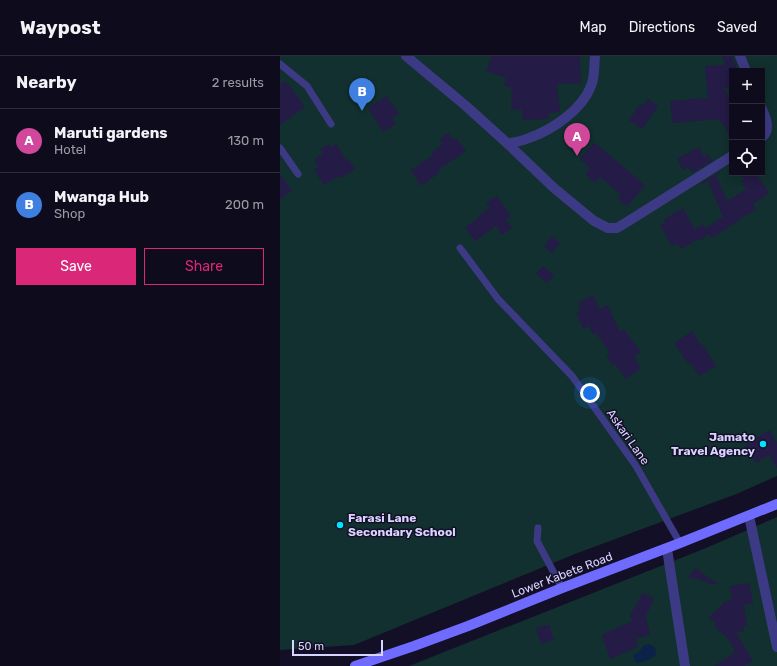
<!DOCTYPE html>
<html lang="en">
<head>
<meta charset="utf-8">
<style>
  body { margin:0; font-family:Rubik,sans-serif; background:#1c1929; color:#f1f3f6 }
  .controls { position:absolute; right:12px; top:12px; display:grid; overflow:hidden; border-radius:0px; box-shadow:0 2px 10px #0003 }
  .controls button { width:36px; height:36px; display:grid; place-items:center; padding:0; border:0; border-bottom:1px solid #2e2b3b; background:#0e0b1c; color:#f1f3f6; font:20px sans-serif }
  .scale { position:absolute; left:12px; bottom:10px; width:91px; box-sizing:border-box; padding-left:4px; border:2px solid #d9d4ff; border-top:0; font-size:11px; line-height:14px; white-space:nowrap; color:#d9d4ff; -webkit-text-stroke:3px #130f26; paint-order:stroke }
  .you { position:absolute; left:310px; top:337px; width:14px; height:14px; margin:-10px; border:3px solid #fff; border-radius:50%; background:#1a73e8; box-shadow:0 0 0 6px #1a73e833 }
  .badge { display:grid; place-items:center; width:26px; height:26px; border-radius:50%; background:#db2777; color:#fff; font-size:13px; font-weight:700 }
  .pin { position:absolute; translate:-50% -33px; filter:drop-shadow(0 1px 2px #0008) }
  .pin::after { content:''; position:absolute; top:21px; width:14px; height:12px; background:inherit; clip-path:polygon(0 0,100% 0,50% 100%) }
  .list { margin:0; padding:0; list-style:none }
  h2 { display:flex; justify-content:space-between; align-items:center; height:52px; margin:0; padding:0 16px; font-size:17px }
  h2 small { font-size:13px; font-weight:400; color:#9b9ba3 }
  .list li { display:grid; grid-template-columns:26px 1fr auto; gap:12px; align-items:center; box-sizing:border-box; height:64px; padding:0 16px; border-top:1px solid #2e2b3b }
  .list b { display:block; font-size:15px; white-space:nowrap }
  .list p { margin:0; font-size:13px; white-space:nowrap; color:#9b9ba3 }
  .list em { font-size:13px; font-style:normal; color:#9b9ba3 }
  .actions { display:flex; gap:8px; padding:12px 16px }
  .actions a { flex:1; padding:9px 0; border:1px solid #db2777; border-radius:0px; text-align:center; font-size:14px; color:#db2777 }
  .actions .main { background:#db2777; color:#fff }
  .icon { flex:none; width:22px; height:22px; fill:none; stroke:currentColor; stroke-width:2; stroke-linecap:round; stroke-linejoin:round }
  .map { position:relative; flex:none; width:497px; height:610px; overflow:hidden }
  header { display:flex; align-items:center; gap:24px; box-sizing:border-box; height:56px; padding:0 20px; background:#0e0b1c; border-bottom:1px solid #2e2b3b }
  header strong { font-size:19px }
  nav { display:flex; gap:22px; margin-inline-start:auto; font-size:14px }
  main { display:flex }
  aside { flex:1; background:#0e0b1c }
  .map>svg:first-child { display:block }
</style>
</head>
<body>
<header>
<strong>Waypost</strong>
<nav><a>Map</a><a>Directions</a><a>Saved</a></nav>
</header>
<main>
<aside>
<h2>Nearby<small>2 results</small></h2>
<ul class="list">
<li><span class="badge" style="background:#d1479c">A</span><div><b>Maruti gardens</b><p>Hotel</p></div><em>130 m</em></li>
<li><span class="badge" style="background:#3f7fe0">B</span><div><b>Mwanga Hub</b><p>Shop</p></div><em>200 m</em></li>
</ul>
<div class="actions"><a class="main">Save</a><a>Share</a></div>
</aside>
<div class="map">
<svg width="497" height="610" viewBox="0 0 497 610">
  <rect width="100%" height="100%" fill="#130f26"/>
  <g fill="#12302f" fill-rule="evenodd">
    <path d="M0,0H497V420L459,437L295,498L74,589L0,594ZM452,15H482V117H452Z"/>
    <path d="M497,461V610H129L426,492Z"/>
  </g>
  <path fill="#0c2248" d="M369,588C372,589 375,591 376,594C378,603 364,605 358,607H356L353,599L359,596L364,589Z"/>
  <g fill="#241b47">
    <path d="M212,0H300L301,27L277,28L280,56L269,57V63L243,64L242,54L231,53L232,32L224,30L226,22L206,15Z"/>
    <path d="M442,0H452L457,15H452V31L443,32L452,45V82L439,63L392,67L390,45L428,42L425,10L445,9Z"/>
    <path d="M6,25L25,51L0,69V29Z"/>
    <path d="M107,40L119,58L112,62L116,68L103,76L88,52Z"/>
    <path d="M368,43L378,50L362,73L349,64L360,48L363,50Z"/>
    <path d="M168,77L173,84L176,82L186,95L158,114L160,116L141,130L131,114L153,99L151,97L163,88L159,83Z"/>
    <path d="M314,86L365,129L347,151L337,142L340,138L320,121L315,127L305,118L310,112L300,103Z"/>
    <path d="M49,88L51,92L56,88L66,104L68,103L75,113L61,122L59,120L44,129L34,114L39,111L34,103L43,98L40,93Z"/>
    <path d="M419,91L424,101L428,98L432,105L414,116L413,115L411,116L408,111L403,114L397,103Z"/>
    <path d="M439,116L440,117L436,119L447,145L466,133L461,125L464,123L460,117H476L489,137L473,148L476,153L432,182L425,172L443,161L428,125L421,129V127Z"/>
    <path d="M0,118L12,135L0,143Z"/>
    <path d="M217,140L231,160L226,163L232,172L222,179L216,170L195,185L185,171L199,162L198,160L210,152L206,147Z"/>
    <path d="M403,152L415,173L423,168L429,179L419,185L418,183L401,193L397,187L392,190L380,170L385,167L384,163Z"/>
    <path d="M272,180L280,187L272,197L264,190Z"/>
    <path d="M263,210L274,219L267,227L256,218Z"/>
    <path d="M313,239L320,253L328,249L340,276L344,273L361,296L354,301L361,312L346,323L335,308L332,309L326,300L330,297L316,277L313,279L309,270L303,273L296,257L301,254L298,247Z"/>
    <path d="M412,275L422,290L423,289L436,310L419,320L411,307L409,309L394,287Z"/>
    <path d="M489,374L497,387V412L489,399L476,407L465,390Z"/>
    <path d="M415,512L438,528L437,529L408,521Z"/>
    <path d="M469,527L473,547L464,549L467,570H463L464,576H456L473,605L464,610H434L453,598L452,597L455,595L446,580L436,573L435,566L428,562L442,549L445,545L452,544L450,530Z"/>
    <path d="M363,537L374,542L366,560L370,579L357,582V591L330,603L322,579L352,565L350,559Z"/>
    <path d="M269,569L274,584L261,588L256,572Z"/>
  </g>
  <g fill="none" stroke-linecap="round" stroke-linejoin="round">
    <g stroke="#3d3a85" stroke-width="7">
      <path d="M0,8L27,30L51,68"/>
      <path d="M0,92L18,118"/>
      <path d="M180,192L218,243L292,320L356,410L400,487"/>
      <path d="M258,472L257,485L282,532"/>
    </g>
    <g stroke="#3d3a85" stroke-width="10">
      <path d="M126,0L186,50L228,88C235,86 242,85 249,82C272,74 302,54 311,30C315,21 314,10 315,0"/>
      <path d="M460,0L466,15"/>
      <path d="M482,53C486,62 491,74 482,81"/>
      <path d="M228,88L274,132L314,165L328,172H337L347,166L452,100"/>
      <path d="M469,460L497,591"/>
      <path d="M387,493L405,610"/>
    </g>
    <path stroke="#6f6bff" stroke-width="10" d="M75,610L134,590L188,570L282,532L400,487L497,448"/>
  </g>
  <g fill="#00e5ff" stroke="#130f26" stroke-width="1.5">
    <circle cx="483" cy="388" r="4"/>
    <circle cx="60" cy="469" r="4"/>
  </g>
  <g text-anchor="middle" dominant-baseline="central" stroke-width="3" stroke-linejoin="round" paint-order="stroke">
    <g font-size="12" fill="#d9d4ff" stroke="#130f26">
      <text transform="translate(348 381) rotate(55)">Askari Lane</text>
      <text transform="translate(282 519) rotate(-21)">Lower Kabete Road</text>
    </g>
    <g font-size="12" font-weight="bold" fill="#d9d4ff" stroke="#130f26" text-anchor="end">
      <text x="475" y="381">Jamato<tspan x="475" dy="14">Travel Agency</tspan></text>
      <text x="68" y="462" text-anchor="start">Farasi Lane<tspan x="68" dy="14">Secondary School</tspan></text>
    </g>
  </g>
</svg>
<div class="controls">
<button>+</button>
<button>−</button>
<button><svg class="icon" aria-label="locate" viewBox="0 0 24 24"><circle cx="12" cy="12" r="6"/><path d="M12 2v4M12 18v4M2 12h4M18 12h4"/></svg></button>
</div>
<div class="scale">50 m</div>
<div class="you"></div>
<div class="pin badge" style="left:297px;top:100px;background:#d1479c">A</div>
<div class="pin badge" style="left:82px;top:55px;background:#3f7fe0">B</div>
</div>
</main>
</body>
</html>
